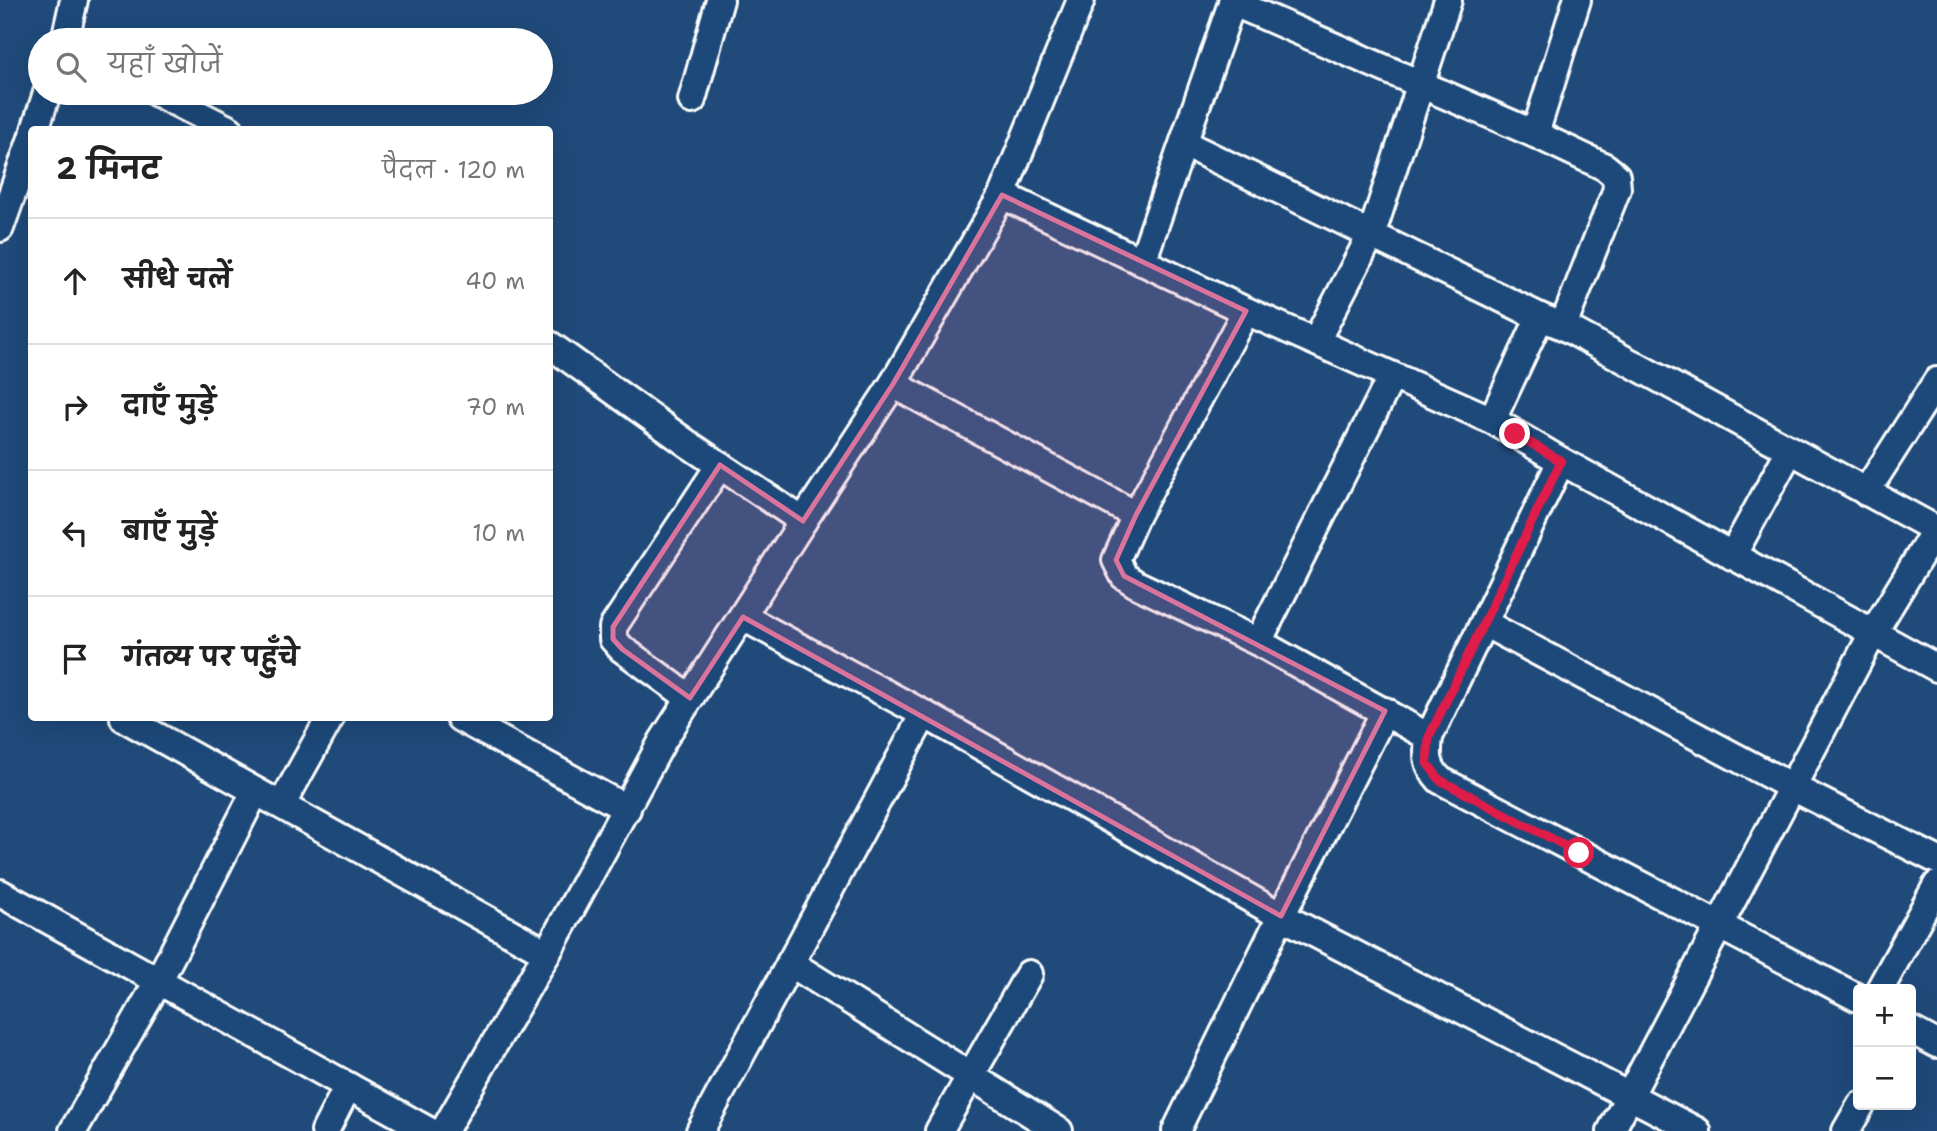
<!DOCTYPE html>
<html lang="hi">
<head>
<meta charset="utf-8">
<style>
  body { margin:0; font-family:"Shantell Sans","Playpen Sans Deva",sans-serif; background:#f2f2f2; color:#222 }
  .controls { position:absolute; right:21px; bottom:21px; display:grid; overflow:hidden; border-radius:7px; box-shadow:0 7px 28px #0002 }
  .controls button { width:63px; height:63px; display:grid; place-items:center; padding:0; border:0; border-bottom:2px solid #e0e0e0; background:#fff; color:#222; font:35px sans-serif }
  .stop { position:absolute; width:21px; height:21px; margin:-16px; border:5px solid #e11d48; border-radius:50%; background:#fff }
  .stop.end { background:#e11d48; border-color:#fff; box-shadow:0 2px 7px #0008 }
  .list { margin:0; padding:0; list-style:none }
  h2 { display:flex; justify-content:space-between; align-items:center; height:91px; margin:0; padding:0 28px; font-size:30px }
  h2 small { font-size:23px; font-weight:400; color:#767676 }
  .list li { display:grid; grid-template-columns:46px 1fr auto; gap:21px; align-items:center; box-sizing:border-box; height:126px; padding:0 28px; border-top:2px solid #e0e0e0 }
  .list b { display:block; font-size:26px; white-space:nowrap }
  .list em { font-size:23px; font-style:normal; color:#767676 }
  .icon { flex:none; width:38px; height:38px; fill:none; stroke:currentColor; stroke-width:2; stroke-linecap:round; stroke-linejoin:round }
  .map { position:relative; flex:none; width:1937px; height:1131px; overflow:hidden }
  .search { position:absolute; background:#fff; box-shadow:0 7px 28px #0002; left:28px; top:28px; width:525px; height:77px; display:flex; align-items:center; gap:18px; box-sizing:border-box; padding:0 24px; border-radius:38px; color:#767676; font-size:26px }
  .panel { position:absolute; background:#fff; box-shadow:0 7px 28px #0002; left:28px; top:126px; width:525px; height:595px; border-radius:7px }
  .map>svg:first-child { display:block }
</style>
</head>
<body>
<div class="map">
<svg width="1937" height="1131" viewBox="0 0 1937 1131">
  <rect width="100%" height="100%" fill="#1f4a7a"/>
  <filter id="ink" filterUnits="userSpaceOnUse"><feTurbulence type="fractalNoise" baseFrequency=".0143" numOctaves="2"/><feDisplacementMap in="SourceGraphic" scale="14" xChannelSelector="R" yChannelSelector="G"/><feConvolveMatrix kernelMatrix="1 2 1 2 8 2 1 2 1" color-interpolation-filters="sRGB"/></filter>
  <g filter="url(#ink)">
    <g fill="none" stroke-linecap="round" stroke-linejoin="round">
      <defs>
        <g id="street">
          <path d="M1232,2L1535,134L1605,167L1616,176L1617,189L1563,326L1937,530"/>
          <path d="M65,40L74,0"/>
          <path d="M157,93L230,130"/>
          <path d="M692,100L720,0"/>
          <path d="M35,130L47,93"/>
          <path d="M1535,134L1577,0"/>
          <path d="M1185,144L1540,317L1563,326"/>
          <path d="M1002,195L1246,311L1492,420L1561,461L1937,668"/>
          <path d="M0,228L32,138"/>
          <path d="M1142,262L1233,0"/>
          <path d="M1246,311L1136,515L1116,560L1124,576L1136,584L1258,642L1429,737"/>
          <path d="M1316,341L1372,233L1448,0"/>
          <path d="M550,345L688,444L803,521"/>
          <path d="M893,384L1136,515"/>
          <path d="M1492,420L1540,317"/>
          <path d="M1561,461L1429,737C1427,756 1426,765 1440,780L1858,998"/>
          <path d="M1866,492L1937,381"/>
          <path d="M1732,556L1790,450"/>
          <path d="M743,617L924,714L1281,916L1697,1131"/>
          <path d="M1484,623L1792,787L1937,860"/>
          <path d="M1258,642L1391,378"/>
          <path d="M690,698L622,649L613,639V627L720,465"/>
          <path d="M124,718L547,953"/>
          <path d="M460,718L627,809"/>
          <path d="M282,804L330,718"/>
          <path d="M0,893L429,1131"/>
          <path d="M790,963L1059,1131"/>
          <path d="M1880,989L1937,885"/>
          <path d="M1911,1030L1937,1044"/>
          <path d="M73,1131L159,980L255,792"/>
          <path d="M325,1131L348,1086"/>
          <path d="M444,1131L547,953L663,740L803,521L893,384L1002,195L1081,0"/>
          <path d="M700,1131L924,714"/>
          <path d="M939,1131L1029,974"/>
          <path d="M1176,1131L1281,916L1385,711"/>
          <path d="M1611,1131L1873,633L1936,529"/>
          <path d="M1846,1131L1861,1105"/>
        </g>
      </defs>
      <use href="#street" stroke="#fff" stroke-width="32"/>
      <use href="#street" stroke="#1f4a7a" stroke-width="26"/>
    </g>
  </g>
  <g fill="none" stroke-linecap="round" stroke-linejoin="round" filter="url(#ink)">
    <path stroke="#e11d48" stroke-width="9" d="M1515,434L1561,461L1429,737L1427,763L1440,780L1579,853"/>
  </g>
  <path fill="#da749d" fill-opacity="0.2" stroke="#da749d" stroke-width="5" stroke-linejoin="round" d="M1002,195L1246,311L1136,515L1116,560L1124,576L1385,711L1281,916L743,617L690,698L622,649L613,639V627L720,465L803,521L893,384Z"/>
</svg>
<div class="controls">
<button>+</button>
<button>−</button>
</div>
<div class="stop" style="left:1579px;top:853px"></div>
<div class="stop end" style="left:1515px;top:434px"></div>
<div class="search"><svg class="icon" aria-label="search" viewBox="0 0 24 24"><circle cx="10" cy="10" r="6"/><path d="M15 15l6 6"/></svg>यहाँ खोजें</div>
<section class="panel">
<h2>2 मिनट<small>पैदल · 120 m</small></h2>
<ul class="list">
<li><svg class="icon" aria-label="ahead" viewBox="0 0 24 24"><path d="M12 20V5M6 11l6-6 6 6"/></svg><div><b>सीधे चलें</b></div><em>40 m</em></li>
<li><svg class="icon" aria-label="right" viewBox="0 0 24 24"><path d="M7 20v-9h11M14 6l5 5-5 5"/></svg><div><b>दाएँ मुड़ें</b></div><em>70 m</em></li>
<li><svg class="icon" aria-label="left" viewBox="0 0 24 24"><path d="M17 20v-9H6M10 6l-5 5 5 5"/></svg><div><b>बाएँ मुड़ें</b></div><em>10 m</em></li>
<li><svg class="icon" aria-label="arrive" viewBox="0 0 24 24"><path d="M6 21V4h12l-3 4 3 4H6"/></svg><div><b>गंतव्य पर पहुँचे</b></div></li>
</ul>
</section>
</div>
</body>
</html>
